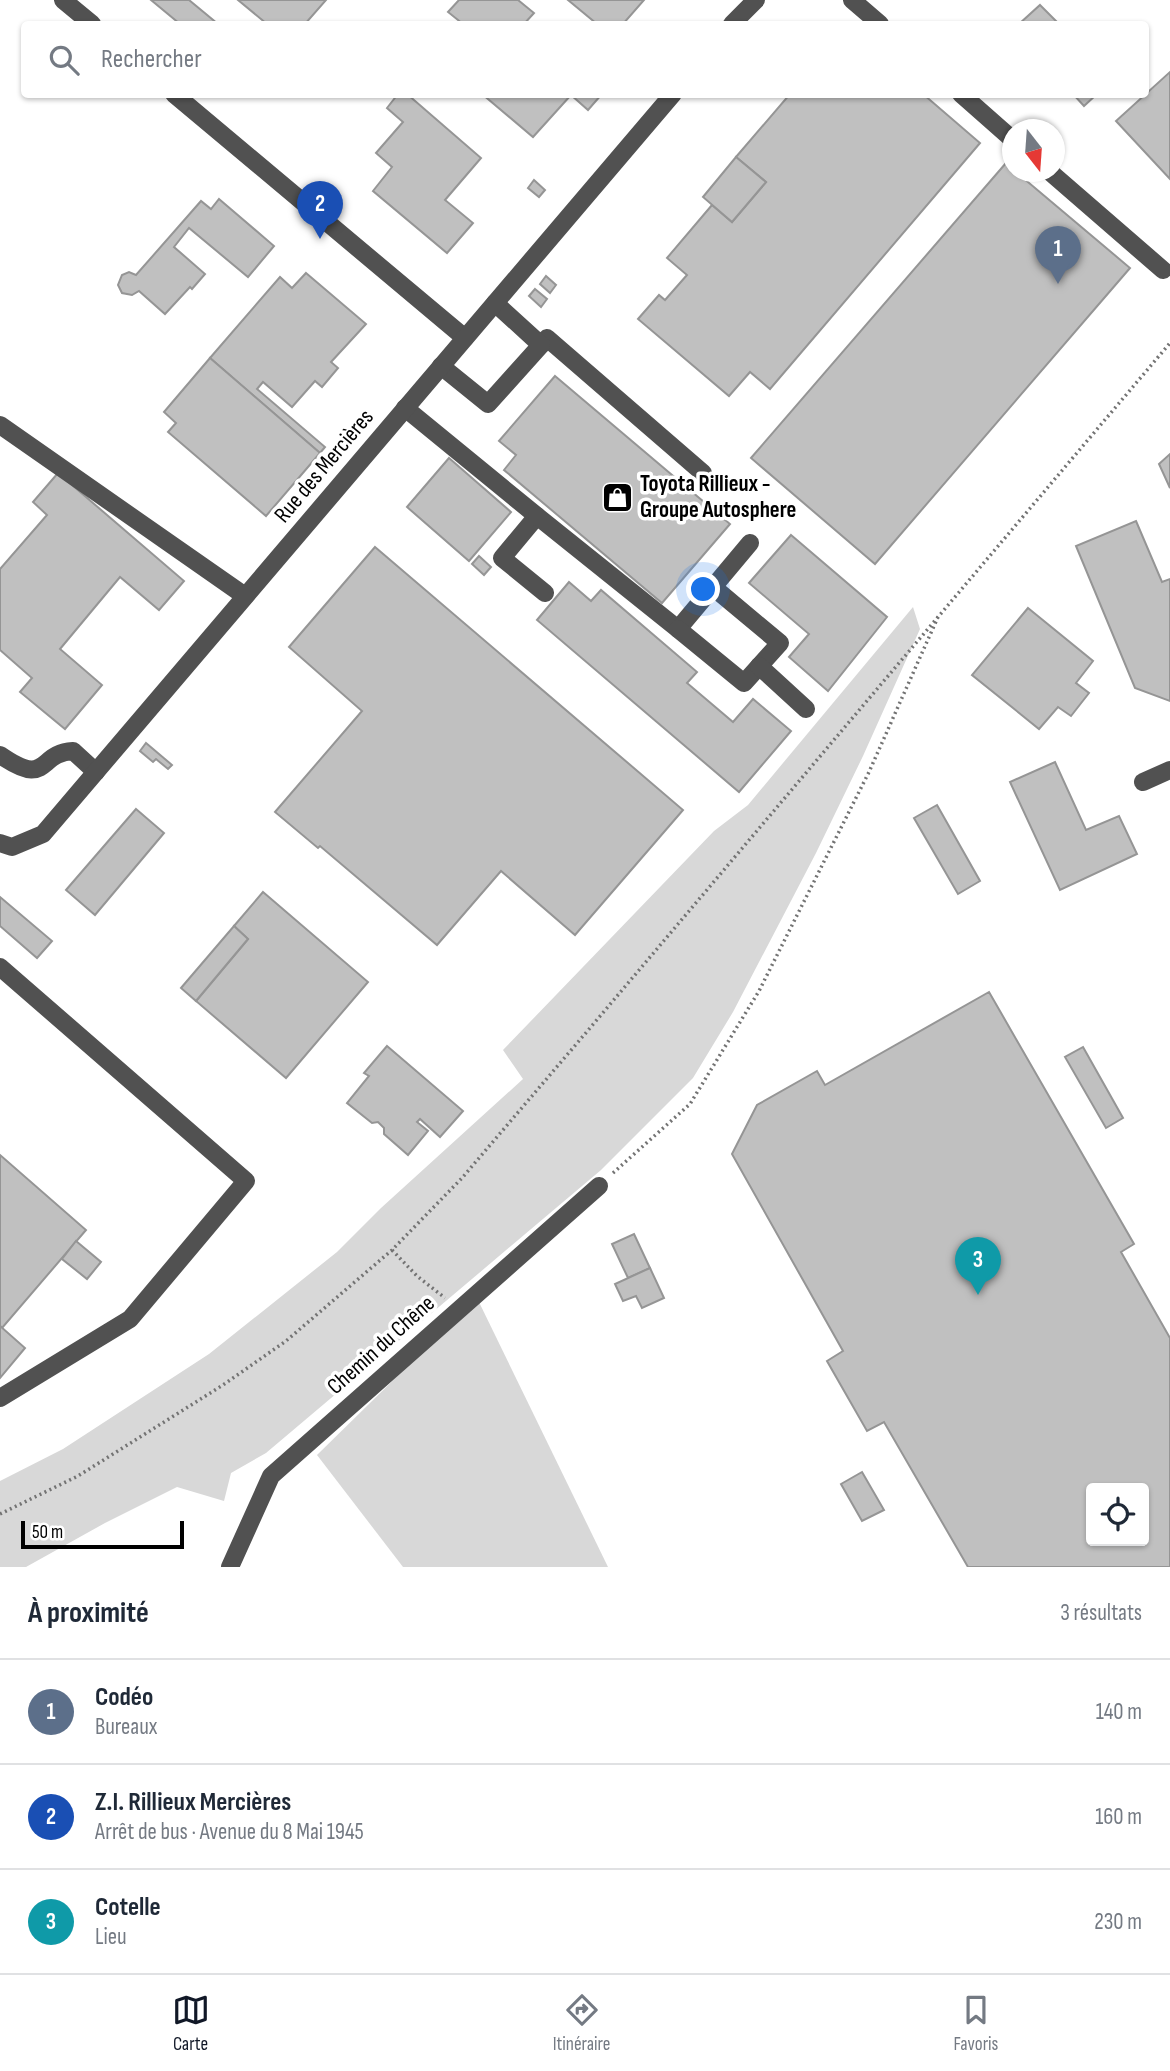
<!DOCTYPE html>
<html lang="fr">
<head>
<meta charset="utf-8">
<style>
  body { margin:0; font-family:"Sofia Sans Condensed",sans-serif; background:#f6f6f7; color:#1f2937 }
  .controls { position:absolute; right:21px; bottom:21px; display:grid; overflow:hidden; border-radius:7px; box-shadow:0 2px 5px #0004 }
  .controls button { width:63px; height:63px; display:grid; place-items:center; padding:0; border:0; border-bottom:2px solid #e0e1e3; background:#fff; color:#1f2937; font:35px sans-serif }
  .compass { position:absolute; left:1002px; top:119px; width:63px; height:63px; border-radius:50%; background:#fff; box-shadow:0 2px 5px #0004; rotate:163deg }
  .scale { position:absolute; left:21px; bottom:18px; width:163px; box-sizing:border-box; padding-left:7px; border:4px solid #000; border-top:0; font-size:19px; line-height:24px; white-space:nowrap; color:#000; -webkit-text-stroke:5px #fff; paint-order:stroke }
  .you { position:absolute; left:704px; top:590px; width:24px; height:24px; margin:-18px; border:5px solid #fff; border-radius:50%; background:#1a73e8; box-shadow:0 0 0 10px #1a73e833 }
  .badge { display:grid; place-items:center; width:46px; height:46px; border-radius:50%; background:#111827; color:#fff; font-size:23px; font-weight:700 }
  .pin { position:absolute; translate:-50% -58px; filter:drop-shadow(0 2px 4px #0008) }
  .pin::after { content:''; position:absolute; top:37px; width:24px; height:21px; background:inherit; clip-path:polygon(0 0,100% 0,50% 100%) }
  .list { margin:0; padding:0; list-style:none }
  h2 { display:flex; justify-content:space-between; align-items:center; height:91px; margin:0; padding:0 28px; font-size:30px }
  h2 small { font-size:23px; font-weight:400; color:#747a83 }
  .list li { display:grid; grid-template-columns:46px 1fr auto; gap:21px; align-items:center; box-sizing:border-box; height:105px; padding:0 28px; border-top:2px solid #e0e1e3 }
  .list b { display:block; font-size:26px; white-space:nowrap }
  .list p { margin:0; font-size:23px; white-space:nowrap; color:#747a83 }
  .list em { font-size:23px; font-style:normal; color:#747a83 }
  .icon { flex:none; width:38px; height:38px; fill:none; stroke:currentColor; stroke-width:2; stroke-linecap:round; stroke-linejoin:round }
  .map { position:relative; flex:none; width:1170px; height:1567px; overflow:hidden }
  .search { position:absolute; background:#fff; box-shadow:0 2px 5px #0004; left:21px; right:21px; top:21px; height:77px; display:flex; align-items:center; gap:18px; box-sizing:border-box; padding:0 24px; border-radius:7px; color:#747a83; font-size:26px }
  .sheet { height:406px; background:#fff }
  nav { display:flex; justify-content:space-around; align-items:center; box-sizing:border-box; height:98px; border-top:2px solid #e0e1e3; background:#fff; font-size:19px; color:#747a83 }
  nav a { display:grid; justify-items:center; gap:4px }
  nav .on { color:#111827 }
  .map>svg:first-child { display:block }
</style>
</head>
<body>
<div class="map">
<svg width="1170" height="1567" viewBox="0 0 1170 1567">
  <rect width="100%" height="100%" fill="#fff"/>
  <g fill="#d8d8d8">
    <path d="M913,607L920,629L863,756L816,853L733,1012L693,1078L601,1170L266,1453L231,1473L224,1501L177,1487L105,1523L26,1567H0V1481L63,1449L209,1354L337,1252L381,1208L523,1079L503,1050L714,831L748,805Z"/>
    <path d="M477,1298L608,1567H403L317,1455Z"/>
  </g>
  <g fill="#c0c0c0" stroke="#959595" stroke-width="2" fill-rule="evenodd">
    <path d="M151,0H189L218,24H180Z"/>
    <path d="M238,0H326L305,24H267Z"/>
    <path d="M459,0H518L534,13L524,24H463L448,12Z"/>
    <path d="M568,0H644L623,24H597Z"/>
    <path d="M1040,5L1059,24H1019Z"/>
    <path d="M1170,72V179L1116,121Z"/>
    <path d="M398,94H407L481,158L445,200L473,223L447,253L373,191L392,167L376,153L403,122L387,108Z"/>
    <path d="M482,94H602L588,110L571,95L533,137Z"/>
    <path d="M790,94H923L980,143L770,389L750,372L729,396L638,319L659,295L665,300L687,275L667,258L712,205L732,222L766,182L736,157Z"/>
    <path d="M1073,94H1097L1084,106Z"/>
    <path d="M736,157L766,182L732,222L703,197Z"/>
    <path d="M1006,163L1012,172H1016L1130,268L875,564L751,458Z"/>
    <path d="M534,180L545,190L539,197L528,188Z"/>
    <path d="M219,199L274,246L248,277L189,228L174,247L205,274L192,289L190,287L165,314L139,291L132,295L122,293L118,285L122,275L129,272L136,275L201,201L211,209Z"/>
    <path d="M306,273L366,324L331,362L338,368L322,387L315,381L292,407L263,382L257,389L325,447L320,453L210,358L280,277L292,288Z"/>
    <path d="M546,276L556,285L550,293L540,284Z"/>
    <path d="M535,289L547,299L541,307L529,296Z"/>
    <path d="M210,358L320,453L266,516L168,432L176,423L164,412Z"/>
    <path d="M555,376L730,524L662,603L504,470L516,455L499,441Z"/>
    <path d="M1170,454V488L1159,464Z"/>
    <path d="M449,458L511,512L469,561L407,507Z"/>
    <path d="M58,473L184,581L159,610L120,577L60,649L102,685L65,729L20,692L32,678L0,650V569L47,515L33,502Z"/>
    <path d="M1136,521L1162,582L1170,579V701L1135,688L1076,546Z"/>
    <path d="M791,535L887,617L828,691L789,657L809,634L749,583Z"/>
    <path d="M375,547L683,810L575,935L501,871L437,945L320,846L318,848L275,812L362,711L289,647Z"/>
    <path d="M479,556L491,567L484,575L472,564Z"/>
    <path d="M569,582L591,601L601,590L697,672L687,683L733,722L753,699L791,731L739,792L537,620Z"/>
    <path d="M1028,608L1093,661L1076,683L1089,693L1071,716L1058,707L1039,729L972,675Z"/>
    <path d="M146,743L172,765L168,769L156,759L153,762L140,751Z"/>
    <path d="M1055,762L1086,830L1119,816L1137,854L1060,890L1010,782Z"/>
    <path d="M937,805L980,881L958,894L914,818Z"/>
    <path d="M136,809L164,833L95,915L66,890Z"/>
    <path d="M263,892L368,982L286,1078L196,1001L248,939L234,926Z"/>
    <path d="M0,897L52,941L37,958L0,926Z"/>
    <path d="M234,926L248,939L196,1001L181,988Z"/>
    <path d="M989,992L1134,1244L1121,1252L1170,1338V1567H968L884,1422L867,1431L827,1361L843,1351L732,1154L757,1105L817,1071L825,1085ZM1091,1488H1144V1541H1091Z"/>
    <path d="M387,1046L463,1111L440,1137L420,1119L417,1122L428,1131L408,1155L384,1134V1128L378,1122L372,1123L347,1103L369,1076L364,1073Z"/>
    <path d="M1083,1047L1123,1118L1106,1128L1065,1057Z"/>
    <path d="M0,1155L86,1230L2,1328L0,1326Z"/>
    <path d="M634,1234L650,1268L628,1278L612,1244Z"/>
    <path d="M76,1241L101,1262L87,1279L62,1259Z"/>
    <path d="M650,1268L664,1298L642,1308L636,1296L623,1301L615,1284Z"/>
    <path d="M0,1326L25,1348L0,1378Z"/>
    <path d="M862,1472L884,1510L862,1521L841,1484Z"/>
  </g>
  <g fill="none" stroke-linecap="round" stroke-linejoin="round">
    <g stroke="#737373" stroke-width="3.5" stroke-dasharray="2 3.5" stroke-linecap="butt">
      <path d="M613,1173L690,1104L759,991L869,772L938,617"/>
      <path d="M392,1250L417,1276L445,1298"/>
      <path d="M0,1514L78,1476L223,1385L286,1341L392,1250L462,1178L590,1028L1170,343"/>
    </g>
    <g stroke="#515151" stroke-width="18">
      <path d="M63,0L92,24"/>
      <path d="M852,0L880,24"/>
      <path d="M732,24L756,0"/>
      <path d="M174,94L465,338"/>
      <path d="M961,94L1012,139"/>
      <path d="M1050,172L1163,270"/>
      <path d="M541,345L547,338L703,473"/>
      <path d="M441,366L488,404L541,345L495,303"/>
      <path d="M405,408L537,516L502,558L545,593"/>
      <path d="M0,425L245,596"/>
      <path d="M537,516L678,629L750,543"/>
      <path d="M678,629L744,683L780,643L713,587"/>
      <path d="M759,666L806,709"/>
      <path d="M0,755C49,789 37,753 73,751L96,772"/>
      <path d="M1143,782L1170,770"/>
      <path d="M0,843L12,847L43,834L673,94"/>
      <path d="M0,967L246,1181L130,1319L0,1398"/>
      <path d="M230,1567L271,1476L599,1186"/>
    </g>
  </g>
  <defs>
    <symbol id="shop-square" viewBox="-11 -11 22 22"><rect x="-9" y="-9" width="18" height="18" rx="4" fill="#000" stroke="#fff"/><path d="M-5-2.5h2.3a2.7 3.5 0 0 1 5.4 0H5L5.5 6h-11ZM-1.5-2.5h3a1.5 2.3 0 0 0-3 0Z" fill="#fff"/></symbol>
  </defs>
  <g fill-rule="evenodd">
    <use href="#shop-square" x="600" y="480" width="35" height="35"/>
  </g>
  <g text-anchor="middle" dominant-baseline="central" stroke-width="7" stroke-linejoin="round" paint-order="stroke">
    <g font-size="23" fill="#000" stroke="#fff">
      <text transform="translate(324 466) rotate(-50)">Rue des Mercières</text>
      <text transform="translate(381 1345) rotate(-42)">Chemin du Chêne</text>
    </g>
    <g font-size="23" font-weight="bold" fill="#000" stroke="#fff" text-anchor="start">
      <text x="640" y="484">Toyota Rillieux -<tspan x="640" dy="26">Groupe Autosphere</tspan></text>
    </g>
  </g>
</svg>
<div class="controls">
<button><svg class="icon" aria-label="locate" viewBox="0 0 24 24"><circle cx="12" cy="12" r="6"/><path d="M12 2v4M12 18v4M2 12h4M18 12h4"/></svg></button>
</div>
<svg class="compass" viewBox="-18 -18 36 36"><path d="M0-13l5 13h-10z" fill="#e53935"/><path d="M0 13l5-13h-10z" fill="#747a83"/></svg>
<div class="scale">50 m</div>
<div class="you"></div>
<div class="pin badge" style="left:1058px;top:284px;background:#5c6f8a">1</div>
<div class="pin badge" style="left:320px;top:239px;background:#1a4fb4">2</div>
<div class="pin badge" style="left:978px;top:1295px;background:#0f9aa8">3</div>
<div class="search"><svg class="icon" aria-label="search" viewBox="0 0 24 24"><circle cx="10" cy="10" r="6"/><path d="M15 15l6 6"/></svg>Rechercher</div>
</div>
<section class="sheet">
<h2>À proximité<small>3 résultats</small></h2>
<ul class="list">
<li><span class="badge" style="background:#5c6f8a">1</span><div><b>Codéo</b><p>Bureaux</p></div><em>140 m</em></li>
<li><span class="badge" style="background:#1a4fb4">2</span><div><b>Z.I. Rillieux Mercières</b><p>Arrêt de bus · Avenue du 8 Mai 1945</p></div><em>160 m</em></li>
<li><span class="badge" style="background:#0f9aa8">3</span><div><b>Cotelle</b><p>Lieu</p></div><em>230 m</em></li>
</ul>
</section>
<nav>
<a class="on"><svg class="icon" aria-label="map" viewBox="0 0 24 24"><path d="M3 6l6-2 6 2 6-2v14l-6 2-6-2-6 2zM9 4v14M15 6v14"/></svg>Carte</a>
<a><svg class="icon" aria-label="directions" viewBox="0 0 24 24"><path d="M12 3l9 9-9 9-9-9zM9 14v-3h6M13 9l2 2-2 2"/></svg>Itinéraire</a>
<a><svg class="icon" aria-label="saved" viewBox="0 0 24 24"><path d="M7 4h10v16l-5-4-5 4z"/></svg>Favoris</a>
</nav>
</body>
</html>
